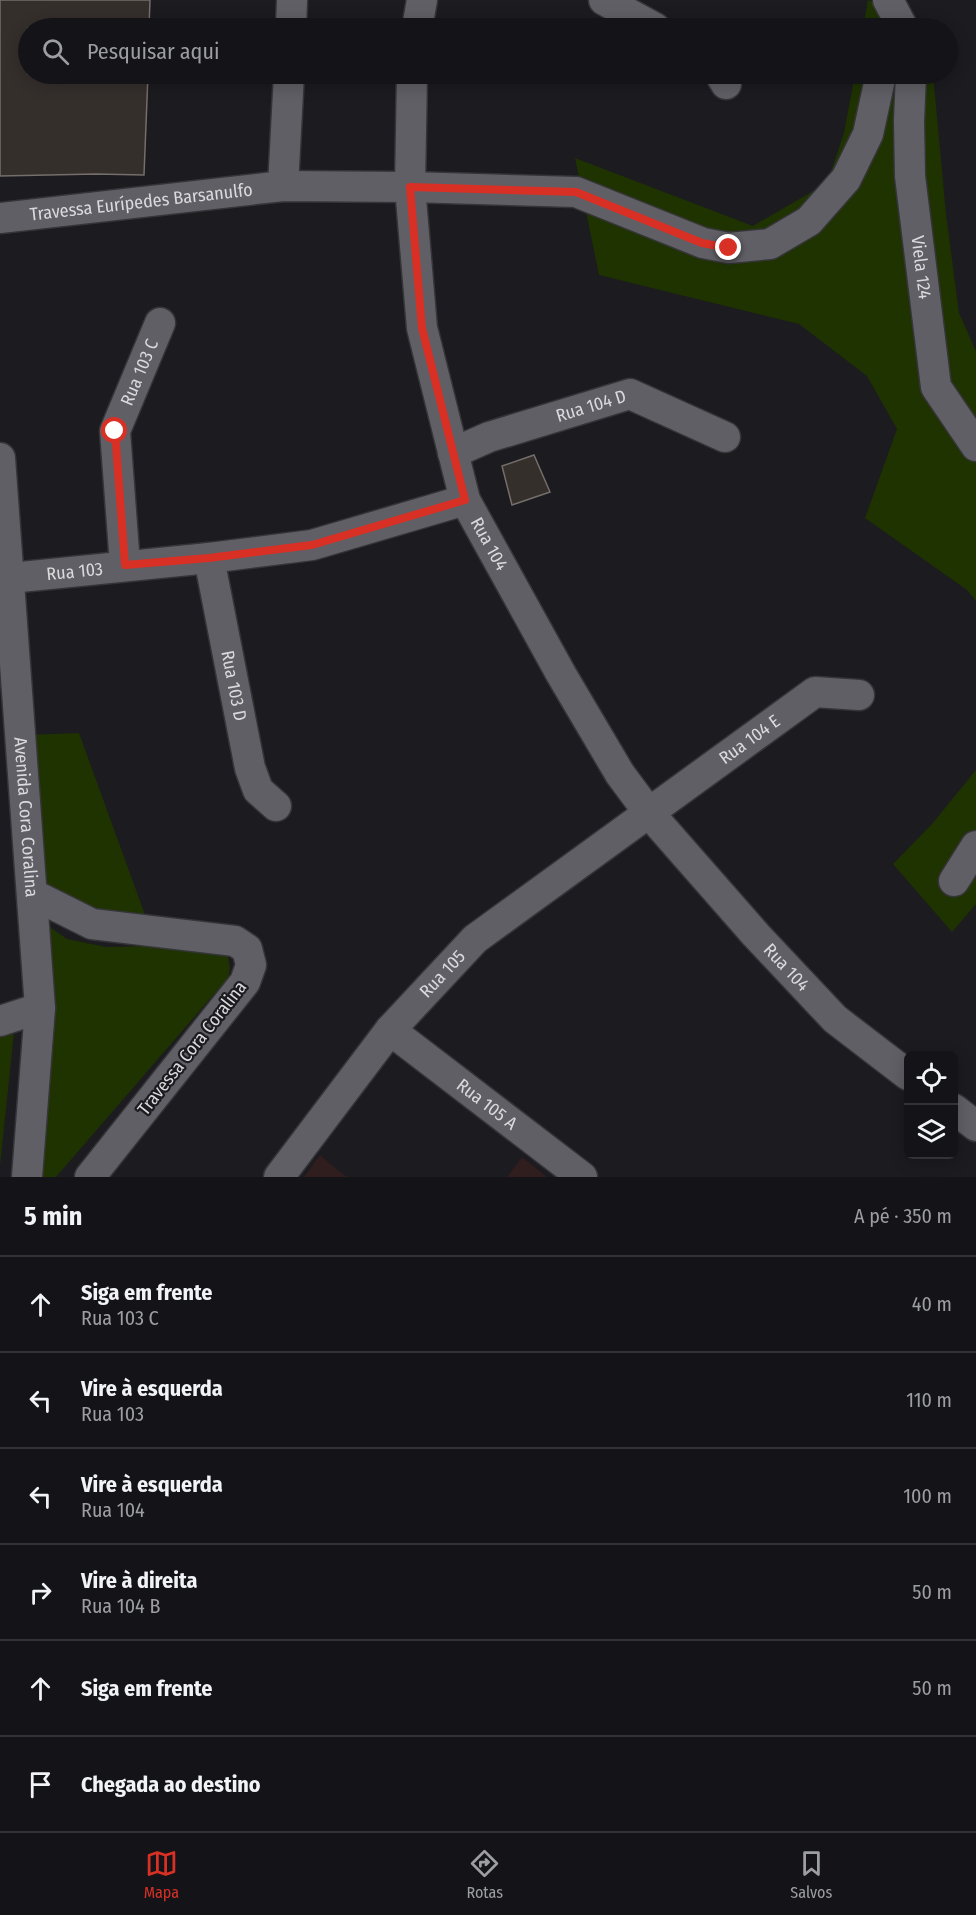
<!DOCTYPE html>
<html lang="pt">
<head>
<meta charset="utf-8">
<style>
  body { margin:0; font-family:"Fira Sans Condensed",sans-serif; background:#1d1d21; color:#f1f3f6 }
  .controls { position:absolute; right:18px; bottom:18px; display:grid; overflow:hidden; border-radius:9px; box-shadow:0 3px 15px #0003 }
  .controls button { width:54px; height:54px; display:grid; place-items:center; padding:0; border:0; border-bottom:2px solid #333337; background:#141418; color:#f1f3f6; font:30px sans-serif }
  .stop { position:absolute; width:18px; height:18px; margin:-14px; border:4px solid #d93025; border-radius:50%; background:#fff }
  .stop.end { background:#d93025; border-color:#fff; box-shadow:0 2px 6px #0008 }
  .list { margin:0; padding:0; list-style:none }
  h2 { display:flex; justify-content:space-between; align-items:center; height:78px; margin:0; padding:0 24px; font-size:26px }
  h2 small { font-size:20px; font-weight:400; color:#9d9ea2 }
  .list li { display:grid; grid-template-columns:39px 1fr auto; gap:18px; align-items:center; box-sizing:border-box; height:96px; padding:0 24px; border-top:2px solid #333337 }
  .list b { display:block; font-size:22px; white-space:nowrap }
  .list p { margin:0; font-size:20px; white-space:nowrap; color:#9d9ea2 }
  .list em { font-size:20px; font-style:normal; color:#9d9ea2 }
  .icon { flex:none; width:33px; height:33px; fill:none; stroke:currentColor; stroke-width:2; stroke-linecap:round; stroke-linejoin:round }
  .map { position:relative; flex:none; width:976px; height:1177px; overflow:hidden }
  .search { position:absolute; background:#141418; box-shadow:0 3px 15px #0003; left:18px; right:18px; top:18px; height:66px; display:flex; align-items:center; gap:15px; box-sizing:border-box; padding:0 21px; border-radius:33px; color:#9d9ea2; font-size:22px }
  .sheet { height:654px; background:#141418 }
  nav { display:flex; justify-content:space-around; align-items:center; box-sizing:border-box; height:84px; border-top:2px solid #333337; background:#141418; font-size:16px; color:#9d9ea2 }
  nav a { display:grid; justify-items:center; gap:3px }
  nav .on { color:#d93025 }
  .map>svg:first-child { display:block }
</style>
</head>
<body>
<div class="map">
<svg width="976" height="1177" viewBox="0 0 976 1177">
  <rect width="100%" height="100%" fill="#1b1b20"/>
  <g fill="#301d1e">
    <path d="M320,1155L344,1175L350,1177H304Z"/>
    <path d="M522,1157L547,1177H507Z"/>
  </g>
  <g fill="#1e3300">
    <path d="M868,0L921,23L923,28H863Z"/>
    <path d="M855,74H933L946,214L959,313L976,351V601L967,590L865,518L897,429L867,376L799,324L599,275L575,158L753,226L827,183L844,133Z"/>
    <path d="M79,733L148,923L92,913L44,888L25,735Z"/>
    <path d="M976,770V904L952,932L893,864L932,824Z"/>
    <path d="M37,918L67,939L106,947L203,945L227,951L230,968L228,978L56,1177H39Z"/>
    <path d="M15,1023L0,1166V1027Z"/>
  </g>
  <g fill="#352f2c" stroke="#756e6b" stroke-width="1.5">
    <path d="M0,0H150L149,28H28V74H148L144,175L96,174L0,176Z"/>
    <path d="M534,455L550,492L512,505L502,466Z"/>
  </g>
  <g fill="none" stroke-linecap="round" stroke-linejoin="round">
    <defs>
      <g id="minor">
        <path d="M604,0L655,28"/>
        <path d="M888,0L903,28"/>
        <path d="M291,28L292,0"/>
        <path d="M417,28L422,0"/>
        <path id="s1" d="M412,74L410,187L422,328L465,500L561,674L620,774L649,813L756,935L835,1019L908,1075"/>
        <path d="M720,74L726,84"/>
        <path id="s2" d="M911,74L909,121L910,176L936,387L976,446"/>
        <path d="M283,186L289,74"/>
        <path id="s3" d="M0,218L283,186L410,187L576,192L703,243L729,248L770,244L809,221L846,179L868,134L881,74"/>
        <path id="s4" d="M453,453L489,437L630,394L725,437"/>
        <path id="s5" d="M0,458L40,1008L27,1177"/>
        <path id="s6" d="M209,558L250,768L258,790L276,806"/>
        <path id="s7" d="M125,565L115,431L160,323"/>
        <path id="s8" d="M0,579L209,558L312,545L465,500"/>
        <path d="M954,881L976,846"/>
        <path d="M32,894L92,924L235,941L247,949L251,965L245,982L90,1177"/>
        <path d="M0,1021L40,1008"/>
        <path id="s9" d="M390,1030L582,1177"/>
        <path d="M954,1109L976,1126"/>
        <path id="s10" d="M279,1177L390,1030L475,939L815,692L859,695"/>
      </g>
    </defs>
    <use href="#minor" stroke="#353538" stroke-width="33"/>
    <use href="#minor" stroke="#5f5f65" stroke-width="30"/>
  </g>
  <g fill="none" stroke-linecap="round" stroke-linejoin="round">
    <path stroke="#d93025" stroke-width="8" d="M115,431L125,565L209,558L312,545L465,500L422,328L410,187L576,192L702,243L729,248"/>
  </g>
  <g text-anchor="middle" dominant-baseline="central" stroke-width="4.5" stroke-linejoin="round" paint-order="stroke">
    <g font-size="18" fill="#dadadd" stroke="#1b1b20">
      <text stroke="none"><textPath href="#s3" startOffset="142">Travessa Eurípedes Barsanulfo</textPath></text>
      <text stroke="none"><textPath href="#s2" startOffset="194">Viela 124</textPath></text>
      <text stroke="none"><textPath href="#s7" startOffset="198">Rua 103 C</textPath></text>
      <text stroke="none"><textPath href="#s4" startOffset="146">Rua 104 D</textPath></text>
      <text stroke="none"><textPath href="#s1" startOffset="482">Rua 104</textPath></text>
      <text stroke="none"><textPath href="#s8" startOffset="75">Rua 103</textPath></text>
      <text stroke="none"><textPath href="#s6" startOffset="130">Rua 103 D</textPath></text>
      <text stroke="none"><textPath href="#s10" startOffset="648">Rua 104 E</textPath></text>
      <text stroke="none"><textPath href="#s5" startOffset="360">Avenida Cora Coralina</textPath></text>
      <text stroke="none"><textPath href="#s1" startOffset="1002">Rua 104</textPath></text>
      <text stroke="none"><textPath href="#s10" startOffset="261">Rua 105</textPath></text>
      <text transform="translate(192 1048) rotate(-52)">Travessa Cora Coralina</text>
      <text stroke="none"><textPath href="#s9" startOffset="122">Rua 105 A</textPath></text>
    </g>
  </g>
</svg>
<div class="controls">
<button><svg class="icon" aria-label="locate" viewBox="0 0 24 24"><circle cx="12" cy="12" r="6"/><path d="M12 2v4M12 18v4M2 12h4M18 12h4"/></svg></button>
<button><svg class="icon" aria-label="layers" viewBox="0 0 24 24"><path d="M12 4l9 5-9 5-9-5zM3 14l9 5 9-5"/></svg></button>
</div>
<div class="stop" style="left:115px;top:431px"></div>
<div class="stop end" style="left:729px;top:248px"></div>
<div class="search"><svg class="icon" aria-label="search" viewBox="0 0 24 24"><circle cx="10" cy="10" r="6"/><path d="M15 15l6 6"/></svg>Pesquisar aqui</div>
</div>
<section class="sheet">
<h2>5 min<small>A pé · 350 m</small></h2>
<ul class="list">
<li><svg class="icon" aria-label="ahead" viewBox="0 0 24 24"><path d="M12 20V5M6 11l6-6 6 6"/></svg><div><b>Siga em frente</b><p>Rua 103 C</p></div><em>40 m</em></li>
<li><svg class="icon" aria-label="left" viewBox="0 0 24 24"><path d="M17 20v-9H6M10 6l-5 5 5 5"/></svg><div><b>Vire à esquerda</b><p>Rua 103</p></div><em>110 m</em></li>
<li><svg class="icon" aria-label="left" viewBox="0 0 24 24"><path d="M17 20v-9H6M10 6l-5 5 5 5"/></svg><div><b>Vire à esquerda</b><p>Rua 104</p></div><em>100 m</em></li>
<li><svg class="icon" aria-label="right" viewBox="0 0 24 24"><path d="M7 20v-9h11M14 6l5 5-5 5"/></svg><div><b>Vire à direita</b><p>Rua 104 B</p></div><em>50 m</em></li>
<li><svg class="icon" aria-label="ahead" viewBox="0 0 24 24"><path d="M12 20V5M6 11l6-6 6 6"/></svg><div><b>Siga em frente</b></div><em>50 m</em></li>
<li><svg class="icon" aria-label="arrive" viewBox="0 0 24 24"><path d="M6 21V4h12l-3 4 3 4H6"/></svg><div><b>Chegada ao destino</b></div></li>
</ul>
</section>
<nav>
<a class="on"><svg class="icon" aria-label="map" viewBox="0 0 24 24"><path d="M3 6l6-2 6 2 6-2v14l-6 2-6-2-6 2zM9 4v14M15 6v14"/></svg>Mapa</a>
<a><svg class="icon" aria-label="directions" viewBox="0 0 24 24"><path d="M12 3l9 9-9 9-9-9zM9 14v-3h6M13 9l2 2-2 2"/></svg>Rotas</a>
<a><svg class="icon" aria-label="saved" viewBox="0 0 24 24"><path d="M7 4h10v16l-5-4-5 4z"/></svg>Salvos</a>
</nav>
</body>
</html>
